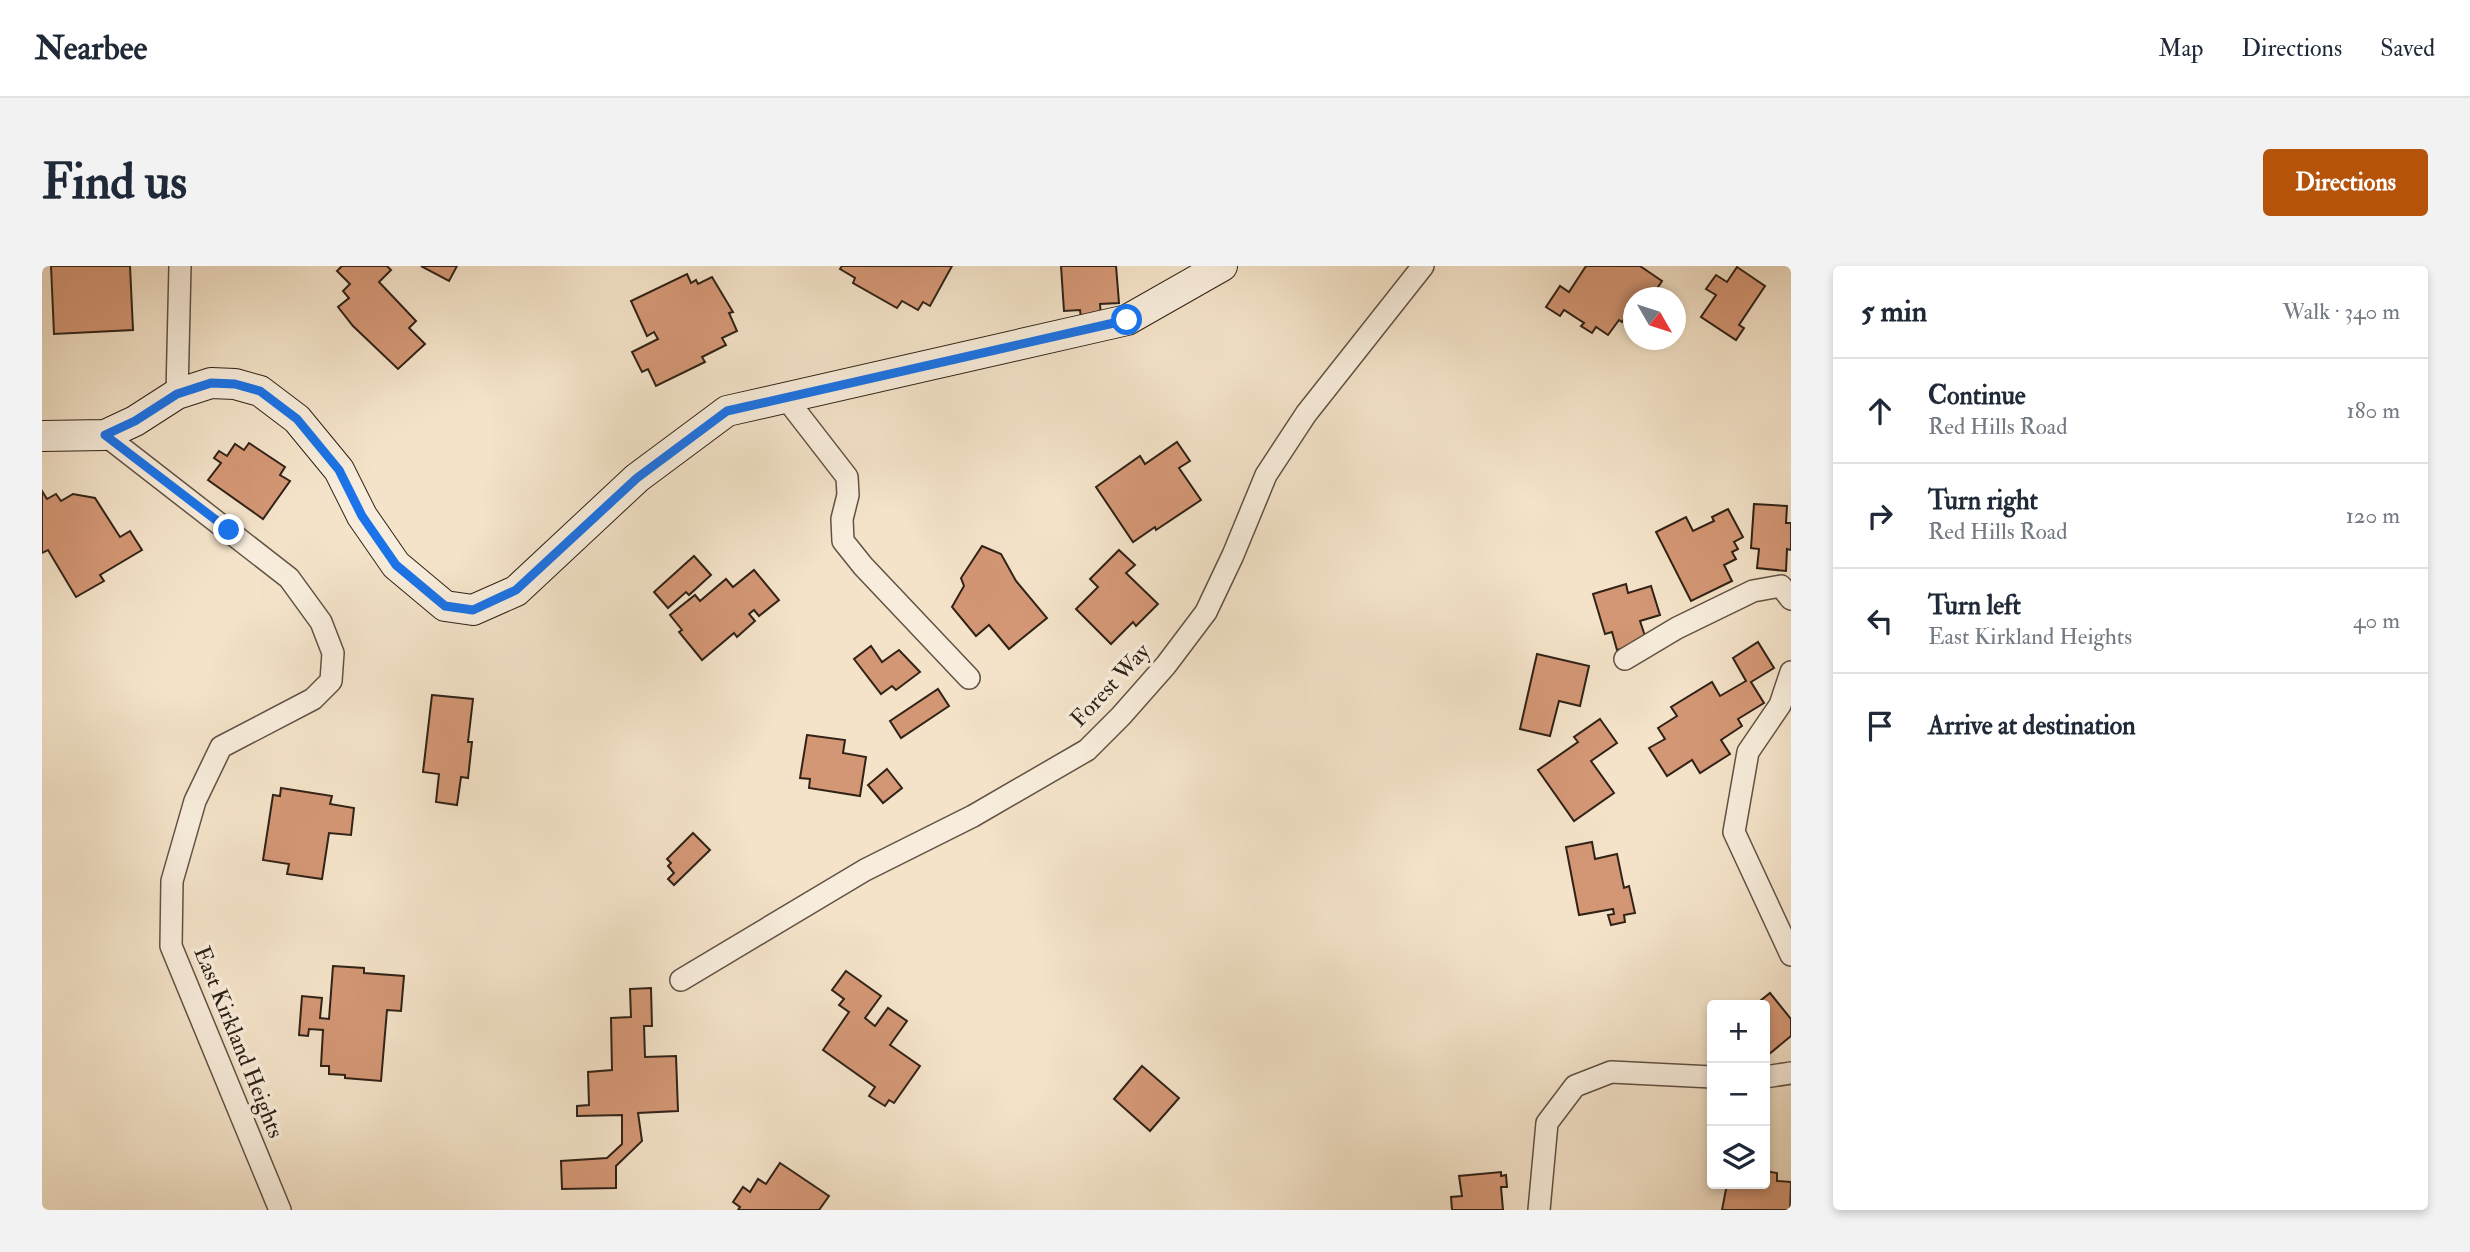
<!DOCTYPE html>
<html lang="en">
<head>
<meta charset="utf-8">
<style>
  body { margin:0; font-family:"IM FELL Double Pica",serif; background:#f2f2f3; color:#1f2937 }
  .controls { position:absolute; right:21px; bottom:21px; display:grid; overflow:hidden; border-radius:7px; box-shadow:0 4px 10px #0003 }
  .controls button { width:63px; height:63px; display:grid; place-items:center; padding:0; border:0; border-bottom:2px solid #e0e1e3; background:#fff; color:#1f2937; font:35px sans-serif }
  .compass { position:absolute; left:1581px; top:21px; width:63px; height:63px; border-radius:50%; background:#fff; box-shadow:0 4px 10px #0003; rotate:129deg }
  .stop { position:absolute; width:21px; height:21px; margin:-16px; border:5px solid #1a73e8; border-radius:50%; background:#fff }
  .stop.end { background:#1a73e8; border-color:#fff; box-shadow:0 2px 7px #0008 }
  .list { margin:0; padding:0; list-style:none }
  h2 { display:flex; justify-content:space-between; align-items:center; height:91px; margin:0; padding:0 28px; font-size:30px }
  h2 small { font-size:23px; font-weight:400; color:#747a83 }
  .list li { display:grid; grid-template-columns:46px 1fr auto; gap:21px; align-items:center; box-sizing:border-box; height:105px; padding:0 28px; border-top:2px solid #e0e1e3 }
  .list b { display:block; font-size:26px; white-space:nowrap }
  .list p { margin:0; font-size:23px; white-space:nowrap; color:#747a83 }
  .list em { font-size:23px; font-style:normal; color:#747a83 }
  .icon { flex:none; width:38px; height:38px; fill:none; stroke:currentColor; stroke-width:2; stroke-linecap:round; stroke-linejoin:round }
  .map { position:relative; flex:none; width:1749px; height:944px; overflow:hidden; border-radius:7px }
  header { display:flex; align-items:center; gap:42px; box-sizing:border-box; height:98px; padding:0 35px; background:#fff; border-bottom:2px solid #e0e1e3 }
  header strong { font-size:33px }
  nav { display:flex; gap:38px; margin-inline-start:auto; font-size:24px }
  .intro { display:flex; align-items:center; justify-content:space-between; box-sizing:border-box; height:168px; padding:0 42px }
  h1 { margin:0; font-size:49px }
  .button { padding:18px 32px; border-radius:7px; background:#b45309; color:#fff; font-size:24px; font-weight:700 }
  main { display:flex; gap:42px; padding:0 42px }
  aside { flex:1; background:#fff; border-radius:7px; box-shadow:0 4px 10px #0003 }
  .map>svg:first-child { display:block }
</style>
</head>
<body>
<header>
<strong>Nearbee</strong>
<nav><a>Map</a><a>Directions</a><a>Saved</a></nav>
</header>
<div class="intro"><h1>Find us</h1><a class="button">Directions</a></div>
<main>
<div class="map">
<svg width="1749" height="944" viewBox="0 0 1749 944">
  <rect width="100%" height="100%" fill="#f4e3c9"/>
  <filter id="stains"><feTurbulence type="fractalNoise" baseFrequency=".00286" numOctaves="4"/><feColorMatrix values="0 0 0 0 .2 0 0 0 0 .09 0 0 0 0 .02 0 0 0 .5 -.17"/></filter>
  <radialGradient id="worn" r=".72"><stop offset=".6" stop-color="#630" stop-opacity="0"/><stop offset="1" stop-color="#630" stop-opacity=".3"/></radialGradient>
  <g fill="#d49775" stroke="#302217" stroke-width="2">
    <path d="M9,0H88L91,64L12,68Z"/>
    <path d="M300,0H345L349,4L337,16L374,55L367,62L383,78L356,103L311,60L296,41L307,32L301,25L308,18L295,5Z"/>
    <path d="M379,0H415L407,15Z"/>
    <path d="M800,0H910L888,40L881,36L876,44L860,35L855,42L811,17L813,12L798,3Z"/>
    <path d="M1019,0H1074L1077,37L1058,38L1059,51L1039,53L1038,44L1022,45Z"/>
    <path d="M1544,0H1598L1620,15L1609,32H1591V44L1589,43L1580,56L1577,54L1566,69L1554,61L1550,67L1539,60L1542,57L1522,44L1518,50L1504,41L1518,20L1527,26Z"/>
    <path d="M1695,1L1723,20L1697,59L1702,62L1694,74L1659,51L1674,29L1664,23L1674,9L1685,16Z"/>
    <path d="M645,8L649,17L654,14L656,18L670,11L691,46L687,47L695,65L680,72L684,79L660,91L663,96L614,120L606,103L600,106L590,86L616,73L612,66L605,70L589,35Z"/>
    <path d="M1135,176L1148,195L1137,202L1159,234L1114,264L1113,261L1091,276L1054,221L1098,190L1103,198Z"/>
    <path d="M207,177L243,201L238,209L248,215L221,253L166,214L179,197L172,192L177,185L185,190L193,178L202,184Z"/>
    <path d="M0,225L5,233L14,228L19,235L31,228L53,232L78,271L88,265L100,284L58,309L62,315L34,331L6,284L0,287Z"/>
    <path d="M1712,238L1745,240L1744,257H1749V284L1745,283L1744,305L1715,302L1717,283L1709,282Z"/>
    <path d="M1686,243L1701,271L1692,276L1696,283L1690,286L1694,293L1682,299L1690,315L1649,335L1614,266L1644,251L1651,265L1672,255L1670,251Z"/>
    <path d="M940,280L959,288L974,315L1005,352L967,383L947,359L934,370L910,341L922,320L919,312Z"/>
    <path d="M1077,284L1093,299L1084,307L1116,338L1094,360L1091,356L1069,378L1034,343L1056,321L1048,313Z"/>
    <path d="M652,290L669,309L647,329L644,326L626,342L612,326Z"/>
    <path d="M712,304L737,334L717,350L712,344L707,348L713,355L695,371L692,367L660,394L637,366L640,364L628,349L653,329L658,335L684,313L691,321Z"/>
    <path d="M1584,318L1586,327L1609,320L1618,349L1598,355L1605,376L1575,384L1570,366L1563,368L1551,328Z"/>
    <path d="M1716,376L1732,402L1709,416L1722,437L1696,453L1700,460L1679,474L1688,488L1658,507L1650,494L1625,510L1607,482L1623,473L1616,462L1635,450L1629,441L1670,416L1678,430L1704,415L1691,392Z"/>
    <path d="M829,380L840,396L857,384L878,406L854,424L850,420L839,428L812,393Z"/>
    <path d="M1495,388L1547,400L1538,440L1517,435L1508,470L1478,463Z"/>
    <path d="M896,423L907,440L859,472L848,455Z"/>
    <path d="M390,429L431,433L426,476H430L426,512L419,511L415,539L394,536L397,508L381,506Z"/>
    <path d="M1558,453L1575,477L1549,495L1572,527L1532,555L1496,504L1536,476L1532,471Z"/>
    <path d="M765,469L803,474L801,487L824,491L818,530L767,522L768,513L758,512Z"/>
    <path d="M845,503L860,522L841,537L826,519Z"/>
    <path d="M239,522L290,530L288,538L312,542L309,569L287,567L280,613L245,608L247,598L221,594L231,529L238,530Z"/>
    <path d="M651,567L668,584L632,619L626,613L632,607L626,600L629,597L625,593Z"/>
    <path d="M1550,576L1553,593L1575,588L1582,622L1587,620L1593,647L1582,649L1583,656L1569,659L1566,649L1572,648L1571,643L1537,649L1524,581Z"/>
    <path d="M291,700L322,702V707L362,710L359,745L345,744L339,815L303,812V809L287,808V800H279L281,764L267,763L266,770L257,769L260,730L280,732L278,752L287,753Z"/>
    <path d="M804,705L839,730L823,752L833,760L846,742L865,755L848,779L878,800L852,837L847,834L843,840L827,830L833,821L781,784L807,746L797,739L802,733L790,724Z"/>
    <path d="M609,722L610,760H602L603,791L634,790L636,845L596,847L600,875L574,900V922L520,923L519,895L565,892L580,878V849L535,850V840L547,839L546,806L570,804L569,752L589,751L588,723Z"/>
    <path d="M1728,727L1749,753V770L1726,789L1723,784V739H1713Z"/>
    <path d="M1100,800L1137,832L1108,865L1072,833Z"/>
    <path d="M738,897L787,930L777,944H696L698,941L691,936L701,921L708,926L716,913L724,918Z"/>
    <path d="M1723,905L1735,907V915L1749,916L1748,944H1680L1685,918H1723Z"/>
    <path d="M1459,906V910L1464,909L1465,921H1459L1461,944H1410L1409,931L1420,930L1417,910Z"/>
  </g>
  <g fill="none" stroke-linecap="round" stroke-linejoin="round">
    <defs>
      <g id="street">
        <path d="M135,128L138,0"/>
        <path d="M743,131L805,211L806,229L800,253L801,275L821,300L927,412"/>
        <path d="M63,169L247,312L279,356L291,387L289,415L271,433L179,481L153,535L130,615L129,680L238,944"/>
        <path d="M1583,393L1635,362L1711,325L1739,320L1749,333"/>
        <path d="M1749,406L1738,439L1706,486L1692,566L1749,689"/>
        <path d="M639,714L823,604L931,550L1045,484L1079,450L1124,399L1164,346L1191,289L1224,209L1264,148L1381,0"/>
        <path d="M1723,811L1749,807"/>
        <path d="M1497,944L1505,857L1533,820L1569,806L1670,811"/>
      </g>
      <path id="secondary" d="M0,170L63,169L93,155L135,128L169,117L193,118L218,125L255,153L297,204L320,250L354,299L403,340L431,344L474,325L595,212L685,145L1085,54L1180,0"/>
    </defs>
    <use href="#street" stroke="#615244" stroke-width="24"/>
    <use href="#secondary" stroke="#302217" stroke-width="32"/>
    <use href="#street" stroke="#f8eddc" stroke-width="21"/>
    <use href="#secondary" stroke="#f8eddc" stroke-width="30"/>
  </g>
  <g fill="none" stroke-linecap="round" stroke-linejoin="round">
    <path stroke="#1a73e8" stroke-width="9" d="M187,264L63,169L93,155L135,128L169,117L193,118L218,125L255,153L297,204L320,250L354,299L403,340L431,344L474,324L595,212L685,145L1085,54"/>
  </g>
  <g text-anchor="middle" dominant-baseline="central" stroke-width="7" stroke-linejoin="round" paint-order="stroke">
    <g font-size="23" fill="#302217" stroke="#f8eddc">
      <text transform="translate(1068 419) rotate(-47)">Forest Way</text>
      <text transform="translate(197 776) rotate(68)">East Kirkland Heights</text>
    </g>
  </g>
  <rect width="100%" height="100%" filter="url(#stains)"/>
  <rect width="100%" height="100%" fill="url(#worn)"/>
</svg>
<div class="controls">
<button>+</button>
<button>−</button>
<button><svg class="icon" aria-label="layers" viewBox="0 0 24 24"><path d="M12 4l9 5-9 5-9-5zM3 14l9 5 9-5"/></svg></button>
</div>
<svg class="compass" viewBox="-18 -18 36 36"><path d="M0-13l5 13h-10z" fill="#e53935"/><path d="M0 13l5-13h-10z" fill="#747a83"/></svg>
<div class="stop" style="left:1085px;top:54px"></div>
<div class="stop end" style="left:187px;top:264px"></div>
</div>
<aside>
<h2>5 min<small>Walk · 340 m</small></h2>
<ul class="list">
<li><svg class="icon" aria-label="ahead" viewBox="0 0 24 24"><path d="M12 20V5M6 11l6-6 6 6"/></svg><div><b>Continue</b><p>Red Hills Road</p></div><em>180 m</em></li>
<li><svg class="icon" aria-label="right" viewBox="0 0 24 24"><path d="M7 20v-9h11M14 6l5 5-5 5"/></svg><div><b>Turn right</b><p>Red Hills Road</p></div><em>120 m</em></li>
<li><svg class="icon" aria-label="left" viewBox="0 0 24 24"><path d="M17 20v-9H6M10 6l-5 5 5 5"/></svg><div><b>Turn left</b><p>East Kirkland Heights</p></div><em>40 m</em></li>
<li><svg class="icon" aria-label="arrive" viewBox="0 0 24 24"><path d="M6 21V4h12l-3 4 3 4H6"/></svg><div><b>Arrive at destination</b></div></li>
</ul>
</aside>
</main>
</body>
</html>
